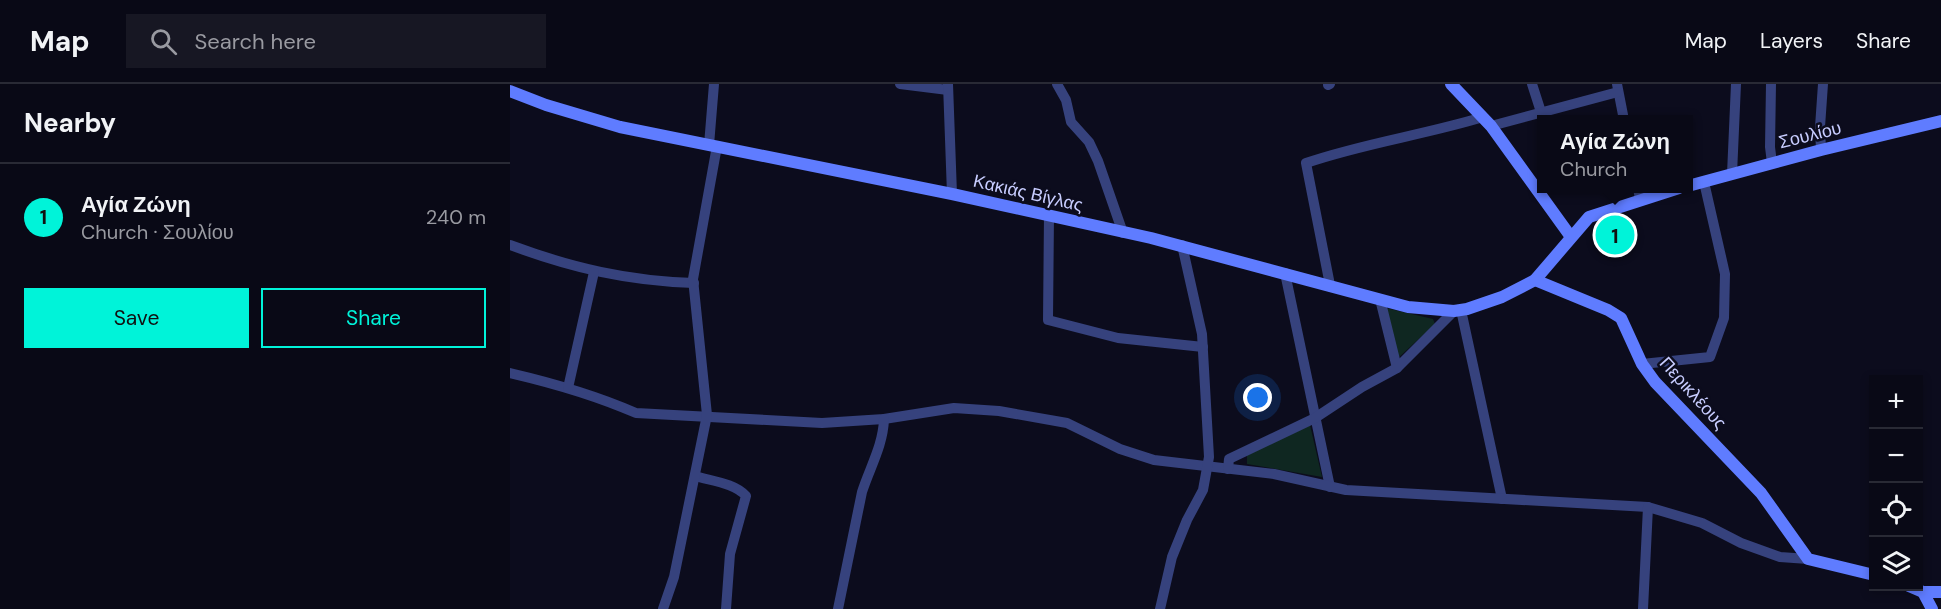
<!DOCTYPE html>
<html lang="en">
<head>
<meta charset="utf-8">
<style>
  body { margin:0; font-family:"DM Sans",sans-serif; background:#171723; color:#f1f3f6 }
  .controls { position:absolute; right:18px; bottom:18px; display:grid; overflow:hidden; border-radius:0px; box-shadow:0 3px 9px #0003 }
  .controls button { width:54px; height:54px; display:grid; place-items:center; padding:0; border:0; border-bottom:2px solid #292a35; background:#090916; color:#f1f3f6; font:30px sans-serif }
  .you { position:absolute; left:748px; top:314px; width:21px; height:21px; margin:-15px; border:4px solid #fff; border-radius:50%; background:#1a73e8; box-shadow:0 0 0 9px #1a73e833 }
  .badge { display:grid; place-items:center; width:39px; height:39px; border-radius:50%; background:#00f3d9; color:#111; font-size:20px; font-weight:700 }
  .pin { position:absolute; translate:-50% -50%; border:3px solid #fff; box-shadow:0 2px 6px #0006 }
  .popup { position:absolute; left:1027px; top:31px; width:156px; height:78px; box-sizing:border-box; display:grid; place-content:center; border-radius:0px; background:#090916; filter:drop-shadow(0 2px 4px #0005); font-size:20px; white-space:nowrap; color:#999aa1 }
  .popup b { font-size:22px; color:#f1f3f6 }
  .popup::after { content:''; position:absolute; left:50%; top:100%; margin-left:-12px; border:12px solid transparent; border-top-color:#090916 }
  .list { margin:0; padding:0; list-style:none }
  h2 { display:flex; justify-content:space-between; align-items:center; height:78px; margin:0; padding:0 24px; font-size:26px }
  h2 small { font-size:20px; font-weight:400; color:#999aa1 }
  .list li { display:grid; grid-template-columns:39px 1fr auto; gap:18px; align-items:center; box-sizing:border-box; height:108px; padding:0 24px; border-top:2px solid #292a35 }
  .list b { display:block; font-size:22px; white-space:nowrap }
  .list p { margin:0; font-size:20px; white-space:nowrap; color:#999aa1 }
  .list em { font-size:20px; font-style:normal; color:#999aa1 }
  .actions { display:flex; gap:12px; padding:18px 24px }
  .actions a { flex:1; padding:14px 0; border:2px solid #00f3d9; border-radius:0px; text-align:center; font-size:21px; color:#00f3d9 }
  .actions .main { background:#00f3d9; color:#111 }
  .icon { flex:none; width:33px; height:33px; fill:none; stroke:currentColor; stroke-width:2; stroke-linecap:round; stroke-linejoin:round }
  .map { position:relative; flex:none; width:1431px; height:525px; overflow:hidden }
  header { display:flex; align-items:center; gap:36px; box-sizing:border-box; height:84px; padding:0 30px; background:#090916; border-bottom:2px solid #292a35 }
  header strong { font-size:28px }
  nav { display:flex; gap:33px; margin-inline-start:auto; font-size:21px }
  .search { width:420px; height:54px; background:#171723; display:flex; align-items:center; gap:15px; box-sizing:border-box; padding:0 21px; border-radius:0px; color:#999aa1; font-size:22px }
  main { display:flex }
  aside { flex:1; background:#090916 }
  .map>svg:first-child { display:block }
</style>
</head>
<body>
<header>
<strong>Map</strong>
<div class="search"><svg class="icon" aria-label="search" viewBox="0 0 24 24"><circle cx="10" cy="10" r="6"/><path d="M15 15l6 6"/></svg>Search here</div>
<nav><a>Map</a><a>Layers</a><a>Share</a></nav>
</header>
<main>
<aside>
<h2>Nearby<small></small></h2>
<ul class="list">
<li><span class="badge">1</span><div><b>Αγία Ζώνη</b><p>Church · Σουλίου</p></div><em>240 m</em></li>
</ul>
<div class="actions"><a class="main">Save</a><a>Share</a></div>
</aside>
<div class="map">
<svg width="1431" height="525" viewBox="0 0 1431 525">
  <rect width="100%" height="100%" fill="#0c0c1d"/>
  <g fill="#0f2721">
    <path d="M876,224L923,235L925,240L888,274Z"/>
    <path d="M800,341L812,393L737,380V371Z"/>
  </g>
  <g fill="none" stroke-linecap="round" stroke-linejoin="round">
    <g stroke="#36427d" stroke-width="10">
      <path d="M390,0L438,6"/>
      <path d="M438,0L442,110"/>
      <path d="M547,0L556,16L561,38L579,58L588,77L613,149"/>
      <path d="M1022,0L1031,28"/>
      <path d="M1107,0L1114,36"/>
      <path d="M1261,0L1260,63L1262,79"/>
      <path d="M818,1L820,0"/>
      <path d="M981,42L1108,8"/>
      <path d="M199,61L204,0"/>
      <path d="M1311,66L1310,43L1313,0"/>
      <path d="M1222,90L1226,0"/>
      <path d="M1128,104L1130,115"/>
      <path d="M539,131L538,236L608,254L693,263"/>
      <path d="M0,161C62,184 118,197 184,199"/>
      <path d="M775,189L820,403"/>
      <path d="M820,201L796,79C854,59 914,51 973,33"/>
      <path d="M870,215L887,284"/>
      <path d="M951,226L992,415"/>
      <path d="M1132,280L1200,273L1214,234L1215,190L1194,98"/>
      <path d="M0,289C43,299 85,311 126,329L312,339L374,335L444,324L489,327L557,339L610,365L644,376L764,390L836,406L1138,423L1192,439L1231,459L1270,473L1298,475"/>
      <path d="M58,304L84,188"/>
      <path d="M718,385L719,375L805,334L852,303L887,284L944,227"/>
      <path d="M185,392C201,397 225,399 236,412L220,470L216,525"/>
      <path d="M153,525L164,493L197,331L183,195L207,62"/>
      <path d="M328,525L352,408C360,383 373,362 374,335"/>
      <path d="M650,525L662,473L677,436L693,406L699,373L692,250L672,161"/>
      <path d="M1133,525L1138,423"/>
    </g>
    <g stroke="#5f7cff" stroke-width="12">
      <path d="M941,0L981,42L1061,153"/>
      <path d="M0,7L36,21L110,43L442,110L641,154L898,223L944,227L957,225L992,213L1025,196L1079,133L1169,104"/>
      <path d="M1178,102L1311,66L1431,37"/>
      <path d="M1025,196L1098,226L1111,234L1132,280L1145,298L1251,409L1298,475L1364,491"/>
      <path d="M1399,502L1413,508L1422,525"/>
      <path d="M1413,508H1431"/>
    </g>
  </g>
  <g text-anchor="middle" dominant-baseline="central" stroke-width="5" stroke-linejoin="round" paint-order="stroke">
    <g font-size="18" fill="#c8cdff" stroke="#0c0c1d">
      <text transform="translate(1300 51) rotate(-14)">Σουλίου</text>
      <text transform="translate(518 109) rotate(13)">Κακιάς Βίγλας</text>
      <text transform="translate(1183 309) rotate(48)">Περικλέους</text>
    </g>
  </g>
</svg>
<div class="controls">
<button>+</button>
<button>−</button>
<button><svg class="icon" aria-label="locate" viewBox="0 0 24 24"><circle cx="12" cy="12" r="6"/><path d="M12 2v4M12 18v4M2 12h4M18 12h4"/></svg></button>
<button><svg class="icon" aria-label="layers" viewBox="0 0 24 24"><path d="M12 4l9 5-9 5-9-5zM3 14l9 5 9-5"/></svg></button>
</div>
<div class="you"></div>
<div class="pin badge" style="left:1105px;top:151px">1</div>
<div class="popup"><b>Αγία Ζώνη</b>Church</div>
</div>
</main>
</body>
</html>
